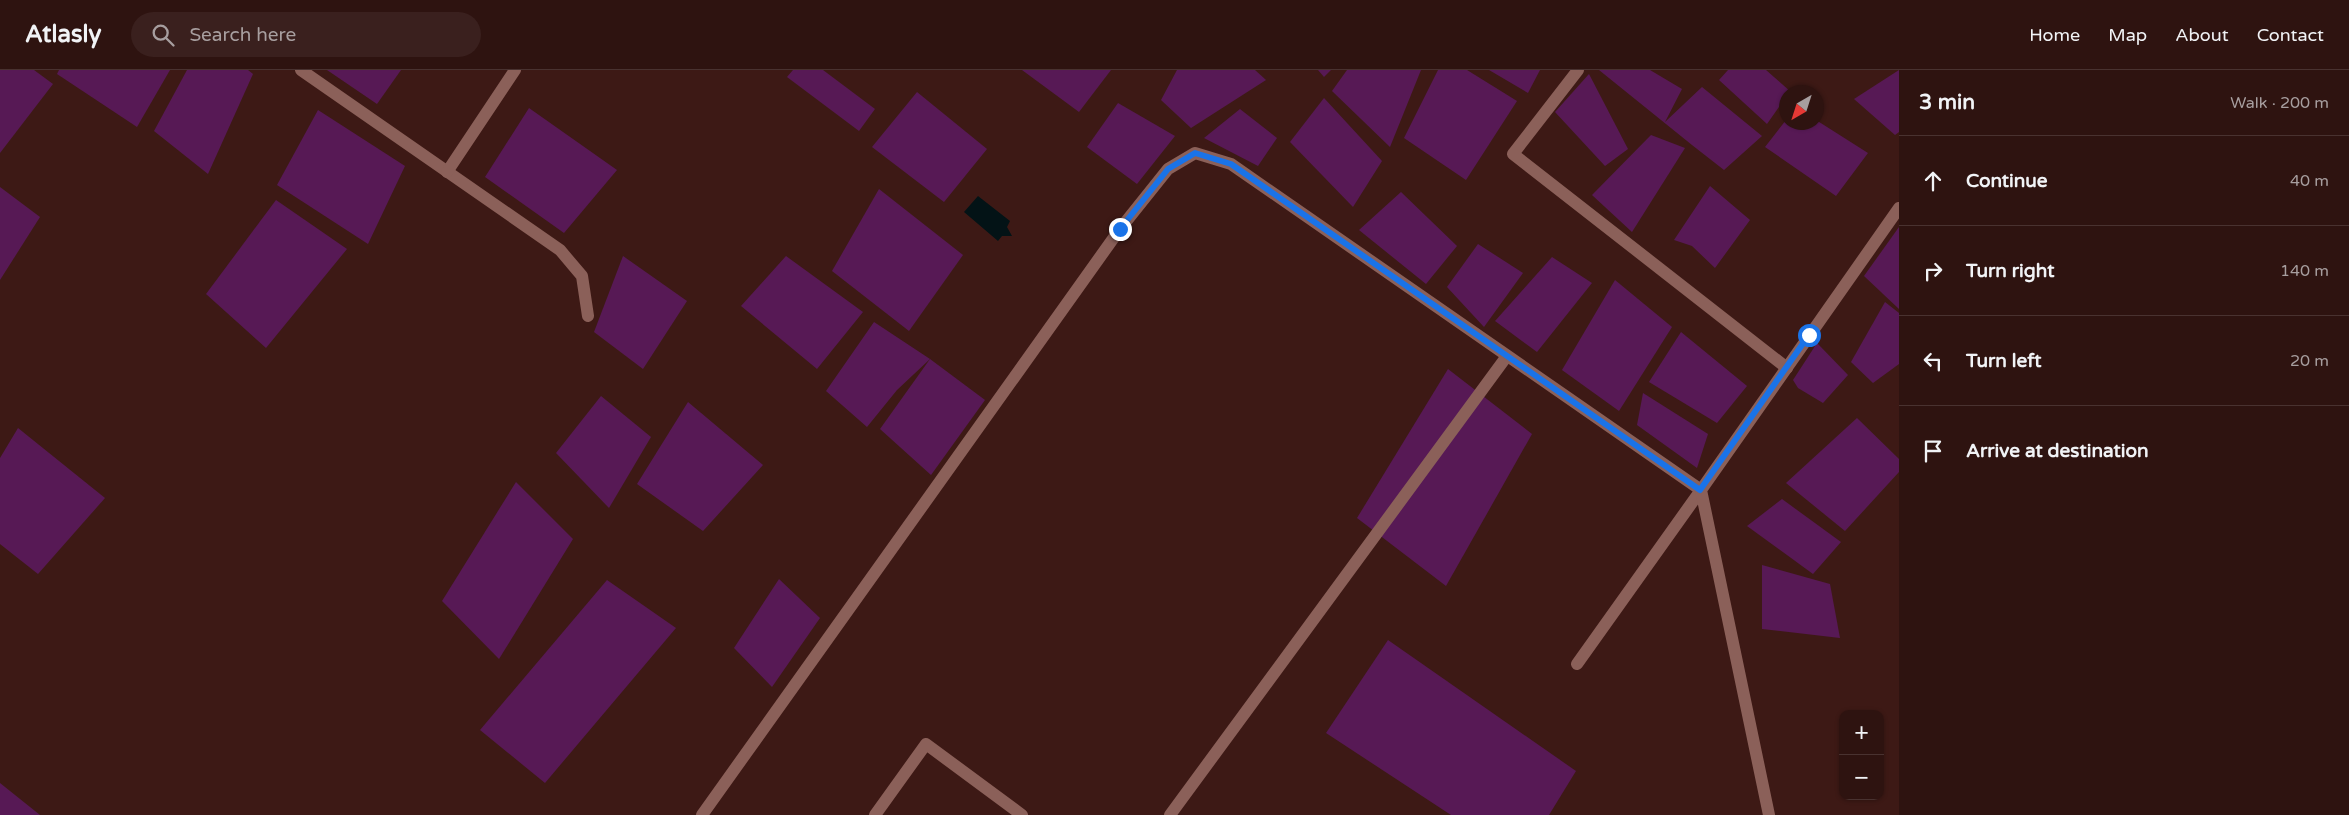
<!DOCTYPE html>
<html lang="en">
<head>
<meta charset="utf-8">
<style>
  body { margin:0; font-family:"Varela Round",sans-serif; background:#3a201e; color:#f1f3f6 }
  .controls { position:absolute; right:15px; bottom:15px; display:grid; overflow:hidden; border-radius:10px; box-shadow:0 1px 4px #0004 }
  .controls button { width:45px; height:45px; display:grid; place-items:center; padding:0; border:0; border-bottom:1px solid #493230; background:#2e1310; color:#f1f3f6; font:25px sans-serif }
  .compass { position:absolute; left:1779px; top:15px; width:45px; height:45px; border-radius:50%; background:#2e1310; box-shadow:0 1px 4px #0004; rotate:219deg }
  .stop { position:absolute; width:15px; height:15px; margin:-11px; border:4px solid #1a73e8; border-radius:50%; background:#fff }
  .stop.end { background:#1a73e8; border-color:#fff; box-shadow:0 1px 5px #0008 }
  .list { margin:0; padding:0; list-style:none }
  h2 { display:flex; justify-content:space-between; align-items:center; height:65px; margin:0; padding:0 20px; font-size:21px }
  h2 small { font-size:16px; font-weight:400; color:#a79e9f }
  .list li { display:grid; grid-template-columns:32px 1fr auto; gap:15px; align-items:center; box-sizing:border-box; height:90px; padding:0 20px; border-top:1px solid #493230 }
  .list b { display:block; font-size:19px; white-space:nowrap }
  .list em { font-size:16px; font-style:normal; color:#a79e9f }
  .icon { flex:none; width:28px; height:28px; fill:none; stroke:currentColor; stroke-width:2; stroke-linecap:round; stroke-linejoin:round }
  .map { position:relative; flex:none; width:1899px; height:745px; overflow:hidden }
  header { display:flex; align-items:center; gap:30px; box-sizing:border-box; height:70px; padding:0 25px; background:#2e1310; border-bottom:1px solid #493230 }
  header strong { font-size:24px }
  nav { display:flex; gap:28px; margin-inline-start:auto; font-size:18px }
  .search { width:350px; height:45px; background:#3a201e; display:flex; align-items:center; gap:12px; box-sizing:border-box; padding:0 18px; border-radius:28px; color:#a79e9f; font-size:19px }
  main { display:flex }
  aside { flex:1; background:#2e1310 }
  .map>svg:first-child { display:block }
</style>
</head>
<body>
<header>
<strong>Atlasly</strong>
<div class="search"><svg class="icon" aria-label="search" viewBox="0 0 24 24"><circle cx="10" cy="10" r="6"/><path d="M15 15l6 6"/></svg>Search here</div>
<nav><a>Home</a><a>Map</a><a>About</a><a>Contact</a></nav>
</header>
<main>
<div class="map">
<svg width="1899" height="745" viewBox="0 0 1899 745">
  <rect width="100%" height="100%" fill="#3d1915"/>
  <path fill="#031316" d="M978,126L1010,151L1007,157L1012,166H1002L998,171L964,142Z"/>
  <g fill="#571955">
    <path d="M0,0H34L53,14L0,83Z"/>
    <path d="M59,0H170L137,57L57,4Z"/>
    <path d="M187,0H248L253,4L208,104L154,61Z"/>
    <path d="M327,0H401L377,34Z"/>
    <path d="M793,0H823L875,39L859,61L787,7Z"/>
    <path d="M1022,0H1111L1079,42Z"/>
    <path d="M1177,0H1255L1266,10L1191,58L1161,30Z"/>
    <path d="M1318,0H1331L1324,7Z"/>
    <path d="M1347,0H1421L1390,77L1332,21Z"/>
    <path d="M1438,0H1467L1517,31L1466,110L1404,68Z"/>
    <path d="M1489,0H1540L1528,23Z"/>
    <path d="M1599,0H1650L1682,19L1665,52L1702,17L1762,66L1724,100L1692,75Z"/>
    <path d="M1728,0H1766L1791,22H1786V27L1767,54L1719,10Z"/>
    <path d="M1899,0V62L1895,65L1854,29Z"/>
    <path d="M1589,4L1628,79L1605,96L1555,42Z"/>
    <path d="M917,22L987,79L944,132L872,77Z"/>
    <path d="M1324,28L1382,91L1353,137L1290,72Z"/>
    <path d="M1118,33L1175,66L1137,114L1087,77Z"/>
    <path d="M529,38L617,100L564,163L485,107Z"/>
    <path d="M1240,39L1277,68L1258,96L1204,68Z"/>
    <path d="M318,40L405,96L368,174L277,115Z"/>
    <path d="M1786,50V52H1816V50L1868,83L1836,126L1765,77Z"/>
    <path d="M1651,65L1685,78L1632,162L1592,125Z"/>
    <path d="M1710,116L1750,150L1715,198L1692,176L1674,170Z"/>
    <path d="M0,117L40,147L0,210Z"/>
    <path d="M879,119L963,185L909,261L832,201Z"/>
    <path d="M1401,122L1457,176L1426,214L1359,160Z"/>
    <path d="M276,130L347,179L266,278L206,224Z"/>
    <path d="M1899,157V239L1864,206Z"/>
    <path d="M1478,174L1523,203L1484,257L1447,217Z"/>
    <path d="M623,186L687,231L643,299L594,262Z"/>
    <path d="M786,186L863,242L817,299L741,236Z"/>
    <path d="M1552,187L1592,213L1537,282L1495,251Z"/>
    <path d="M1615,210L1672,257L1619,341L1562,300Z"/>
    <path d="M1885,232L1899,243V294L1873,313L1851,292Z"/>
    <path d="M874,252L930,289L897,320L867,357L826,321Z"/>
    <path d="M1681,262L1747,316L1717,353L1649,312Z"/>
    <path d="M1817,273L1848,305L1823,333L1798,318L1793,310Z"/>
    <path d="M930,289L985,330L931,405L880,359Z"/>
    <path d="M1448,299L1532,364L1446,516L1357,448Z"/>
    <path d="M1643,323L1708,364L1697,398L1637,355Z"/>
    <path d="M601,326L651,367L609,438L556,383Z"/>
    <path d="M688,332L763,395L703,461L637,414Z"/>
    <path d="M1857,348L1899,389V402L1845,461L1786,413Z"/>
    <path d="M18,358L105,428L38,504L0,474V388Z"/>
    <path d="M516,412L573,469L499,589L442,531Z"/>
    <path d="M1782,429L1841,472L1813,504L1747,456Z"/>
    <path d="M1762,495L1830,514L1840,568L1762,559Z"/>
    <path d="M779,509L820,548L772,617L734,578Z"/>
    <path d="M607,510L676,558L545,713L480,660Z"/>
    <path d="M1388,570L1576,701L1549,745H1451L1326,663Z"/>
    <path d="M0,713L40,745H0Z"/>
  </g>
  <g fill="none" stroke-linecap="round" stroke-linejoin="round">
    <g stroke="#8b6059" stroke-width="12">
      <path d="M301,0L560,180L582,206L588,246"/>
      <path d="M1578,0L1513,84L1787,298"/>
      <path d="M447,102L515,0"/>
      <path d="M702,745L1120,159L1168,99L1195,83L1231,94L1701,420L1577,594"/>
      <path d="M875,745L926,674L1022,745"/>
      <path d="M1170,745L1507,286"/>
    </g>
    <path stroke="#8b6059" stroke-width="12" d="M1769,745L1701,420L1899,138"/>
  </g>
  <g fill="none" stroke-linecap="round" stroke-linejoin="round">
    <path stroke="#1a73e8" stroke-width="6" d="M1120,159L1168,99L1195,83L1231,94L1700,420L1809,265"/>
  </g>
</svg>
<div class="controls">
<button>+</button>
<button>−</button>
</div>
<svg class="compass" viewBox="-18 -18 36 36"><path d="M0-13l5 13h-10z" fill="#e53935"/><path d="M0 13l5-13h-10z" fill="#a79e9f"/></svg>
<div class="stop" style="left:1809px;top:265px"></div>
<div class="stop end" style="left:1120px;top:159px"></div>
</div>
<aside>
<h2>3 min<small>Walk · 200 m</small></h2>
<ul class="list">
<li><svg class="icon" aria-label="ahead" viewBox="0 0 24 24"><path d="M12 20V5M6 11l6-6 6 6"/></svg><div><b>Continue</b></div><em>40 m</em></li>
<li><svg class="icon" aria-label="right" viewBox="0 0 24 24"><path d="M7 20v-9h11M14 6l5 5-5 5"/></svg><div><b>Turn right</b></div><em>140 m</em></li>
<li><svg class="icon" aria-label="left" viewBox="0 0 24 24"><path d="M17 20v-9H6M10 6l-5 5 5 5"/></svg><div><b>Turn left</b></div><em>20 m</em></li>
<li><svg class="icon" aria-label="arrive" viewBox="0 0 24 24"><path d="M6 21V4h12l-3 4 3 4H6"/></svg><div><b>Arrive at destination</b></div></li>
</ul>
</aside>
</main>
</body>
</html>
